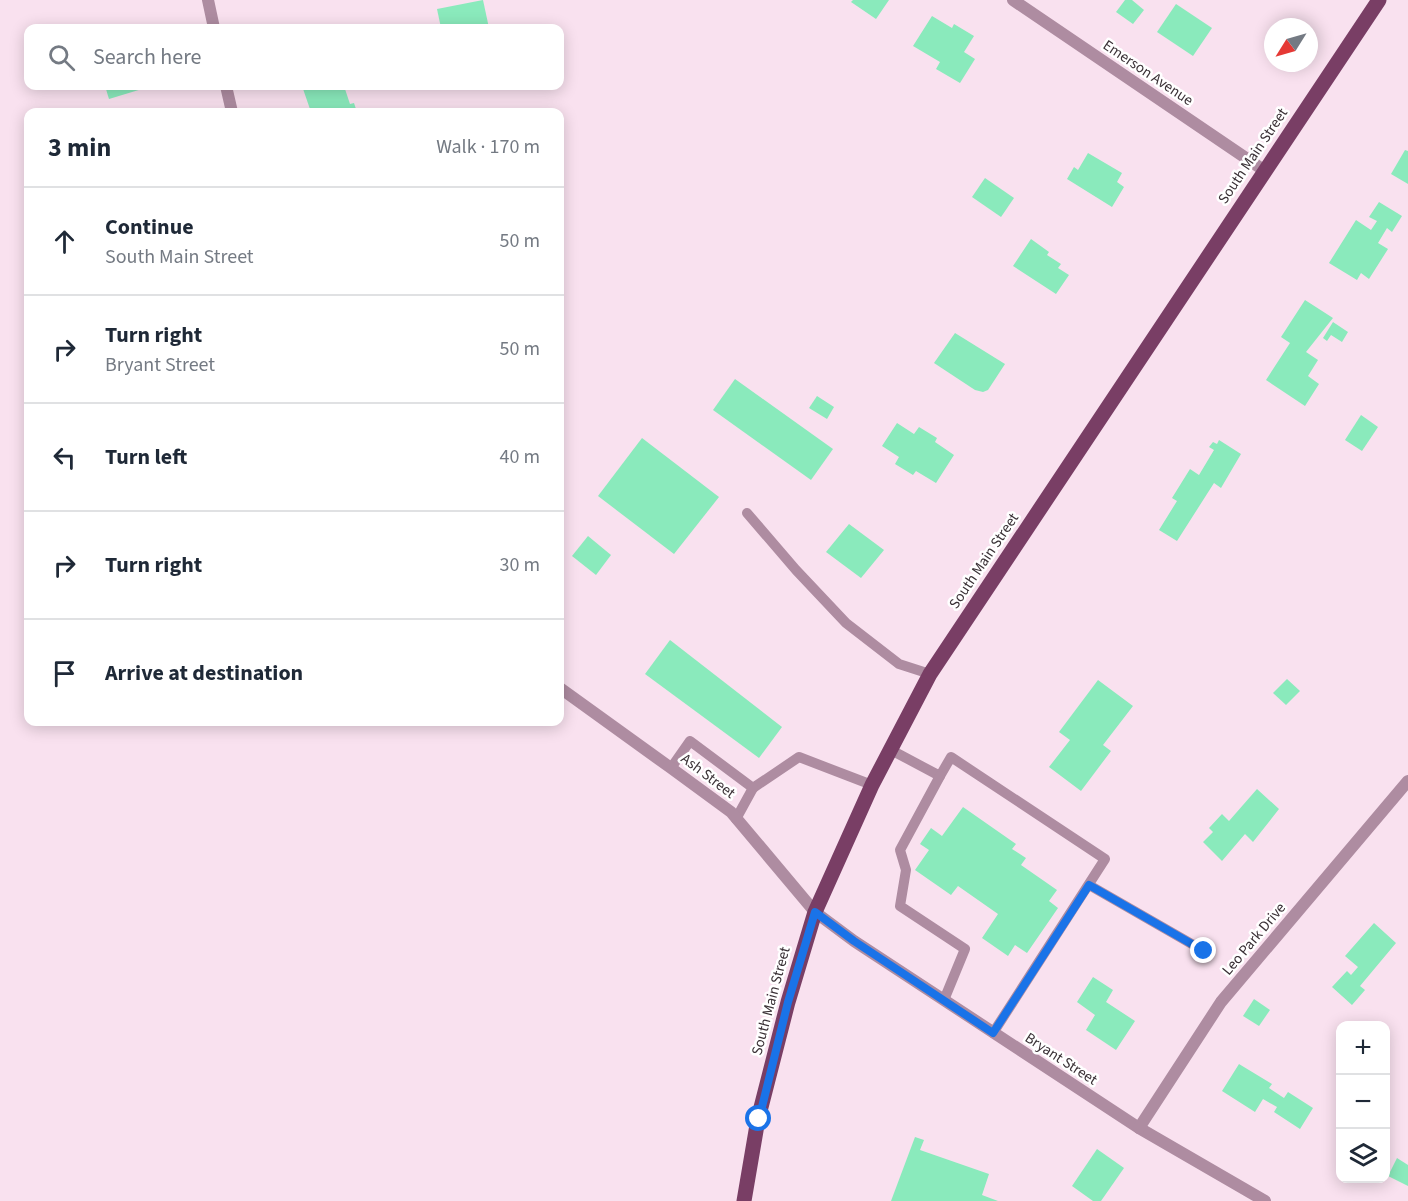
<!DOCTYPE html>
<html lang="en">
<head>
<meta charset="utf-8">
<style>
  body { margin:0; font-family:"Source Sans 3",sans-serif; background:#f6f6f7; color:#1f2937 }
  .controls { position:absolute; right:18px; bottom:18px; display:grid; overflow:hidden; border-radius:12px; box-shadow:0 3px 15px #0003 }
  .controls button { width:54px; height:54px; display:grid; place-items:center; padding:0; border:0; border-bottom:2px solid #e0e1e3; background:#fff; color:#1f2937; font:30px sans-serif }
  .compass { position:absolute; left:1264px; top:18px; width:54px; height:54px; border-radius:50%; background:#fff; box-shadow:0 3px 15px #0003; rotate:233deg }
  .stop { position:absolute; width:18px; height:18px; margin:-14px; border:4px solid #1a73e8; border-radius:50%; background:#fff }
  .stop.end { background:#1a73e8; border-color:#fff; box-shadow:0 2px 6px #0008 }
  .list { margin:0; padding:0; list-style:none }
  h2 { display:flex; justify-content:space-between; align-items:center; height:78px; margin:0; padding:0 24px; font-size:26px }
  h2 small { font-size:20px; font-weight:400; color:#747a83 }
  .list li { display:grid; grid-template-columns:39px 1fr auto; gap:18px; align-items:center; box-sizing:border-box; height:108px; padding:0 24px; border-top:2px solid #e0e1e3 }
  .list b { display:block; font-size:22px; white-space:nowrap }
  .list p { margin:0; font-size:20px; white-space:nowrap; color:#747a83 }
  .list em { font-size:20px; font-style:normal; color:#747a83 }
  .icon { flex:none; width:33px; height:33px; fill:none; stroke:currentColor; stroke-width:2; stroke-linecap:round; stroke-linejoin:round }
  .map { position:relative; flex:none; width:1408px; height:1201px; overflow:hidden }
  .search { position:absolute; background:#fff; box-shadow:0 3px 15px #0003; left:24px; top:24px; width:540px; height:66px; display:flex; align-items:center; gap:15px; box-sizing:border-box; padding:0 21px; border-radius:12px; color:#747a83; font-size:22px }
  .panel { position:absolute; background:#fff; box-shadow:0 3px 15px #0003; left:24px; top:108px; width:540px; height:618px; border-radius:12px }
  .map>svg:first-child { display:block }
</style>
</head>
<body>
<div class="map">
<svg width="1408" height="1201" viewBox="0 0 1408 1201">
  <rect width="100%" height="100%" fill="#f9e1ef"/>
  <g fill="#8aeabc">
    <path d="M483,0L489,28H441L437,9Z"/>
    <path d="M853,0H889L876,19L851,2Z"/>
    <path d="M1125,0H1132L1144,10L1133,24L1116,12Z"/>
    <path d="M1176,4L1212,28L1193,56L1157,32Z"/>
    <path d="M932,16L952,28L954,24L974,36L964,52L975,59L960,83L936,69L940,62L913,46Z"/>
    <path d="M105,86H141L142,89L109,99Z"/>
    <path d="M302,86H344L350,104L354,103L357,112H311Z"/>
    <path d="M1405,150L1408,151V184L1391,174Z"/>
    <path d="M1088,153L1122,173L1117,182L1124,187L1112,207L1067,179L1074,167L1078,170Z"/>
    <path d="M985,178L1014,198L1001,217L972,197Z"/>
    <path d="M1379,202L1402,216L1392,232L1387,228L1378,243L1388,249L1369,279L1361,273L1357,280L1329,263L1356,220L1371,230L1377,221L1369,217Z"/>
    <path d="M1031,239L1049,252L1047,255L1061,264L1058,268L1069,275L1056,294L1013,266Z"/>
    <path d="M1305,300L1333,318L1306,352L1318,360L1308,376L1319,384L1305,406L1266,380L1290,343L1281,337Z"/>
    <path d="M1333,322L1348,332L1342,342L1331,335L1327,341L1323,338Z"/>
    <path d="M955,333L1005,364L988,390L983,392L975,390L934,363Z"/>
    <path d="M735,379L833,449L811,480L713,410Z"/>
    <path d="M817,396L834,407L827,419L809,408Z"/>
    <path d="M1361,415L1378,427L1362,451L1345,440Z"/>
    <path d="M897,423L914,434L919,427L937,438L935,442L954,455L936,483L916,471L913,475L895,464L899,457L882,446Z"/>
    <path d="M642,438L719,497L674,554L598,496Z"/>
    <path d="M1219,440L1241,454L1221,488L1214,483L1177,541L1159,530L1177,501L1172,498L1190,469L1199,475L1214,450L1209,447L1213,442L1217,444Z"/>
    <path d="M849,524L884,550L861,578L826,552Z"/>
    <path d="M588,536L611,555L596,575L572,556Z"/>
    <path d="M670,640L782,727L759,758L645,674Z"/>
    <path d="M1287,679L1300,691L1286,705L1273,693Z"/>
    <path d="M1098,680L1133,706L1103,745L1111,751L1081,791L1049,767L1070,740L1059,732Z"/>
    <path d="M1257,789L1279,809L1253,842L1245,834L1222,861L1203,842L1213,832L1209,828L1222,814L1229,821Z"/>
    <path d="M963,807L1016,844L1012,849L1026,858L1021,865L1057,890L1049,901L1058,908L1027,953L1015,945L1008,956L982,938L998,914L958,886L951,895L915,870L929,850L920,844L931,828L942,836Z"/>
    <path d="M1374,923L1396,943L1360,986L1365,990L1352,1005L1332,987L1347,971L1351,975L1358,967L1345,956Z"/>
    <path d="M1093,977L1113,990L1106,1002L1135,1021L1116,1050L1086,1030L1095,1015L1077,1002Z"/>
    <path d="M1254,999L1270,1010L1259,1026L1243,1016Z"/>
    <path d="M1239,1064L1272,1084L1269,1088L1284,1098L1288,1092L1313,1108L1300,1129L1274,1112L1277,1107L1263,1099L1255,1112L1222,1091Z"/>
    <path d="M915,1137L924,1140L920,1150L989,1174L982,1195L998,1201H891Z"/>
    <path d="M1097,1149L1124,1168L1101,1201H1093L1072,1186Z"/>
    <path d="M1397,1158L1408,1165V1186L1388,1176Z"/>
  </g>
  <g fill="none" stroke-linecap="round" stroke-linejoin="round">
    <g stroke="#ae8ca1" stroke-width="10">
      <path d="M747,513L796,570L846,623L899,664L930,674"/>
      <path d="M891,750L940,776L951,757L1105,859L993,1033"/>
      <path d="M671,768L690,741L753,788L799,757L872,785"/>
      <path d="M940,776L900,850L906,870L900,906L965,949L944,1000"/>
      <path d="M736,819L753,788"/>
      <path d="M1089,885L1204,951"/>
    </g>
    <g stroke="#ae8ca1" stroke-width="12">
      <path d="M208,0L214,28"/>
      <path d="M1013,0L1265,171"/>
      <path d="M226,86L232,112"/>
      <path d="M560,688L671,768L731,812L815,912L854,941L1139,1128L1265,1201"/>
      <path d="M1139,1128L1221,1002L1408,781"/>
    </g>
    <path stroke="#793e65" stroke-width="15" d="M744,1201L758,1119L788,1002L815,912L872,785L930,674L1379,0"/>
  </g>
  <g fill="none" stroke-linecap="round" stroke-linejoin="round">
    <path stroke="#1a73e8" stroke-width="8" d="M759,1119L788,1002L815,912L854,941L993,1033L1089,885L1204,951"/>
  </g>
  <g text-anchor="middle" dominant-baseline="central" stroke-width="5" stroke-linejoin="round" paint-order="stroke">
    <g font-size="15" fill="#3a3136" stroke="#fff">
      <text transform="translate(1148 73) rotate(34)">Emerson Avenue</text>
      <text transform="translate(1253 156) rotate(-56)">South Main Street</text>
      <text transform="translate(984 561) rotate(-56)">South Main Street</text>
      <text transform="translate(708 776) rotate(37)">Ash Street</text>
      <text transform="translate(1254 939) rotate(-50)">Leo Park Drive</text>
      <text transform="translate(771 1001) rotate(-75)">South Main Street</text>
      <text transform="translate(1061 1059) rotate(33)">Bryant Street</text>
    </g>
  </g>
</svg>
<div class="controls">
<button>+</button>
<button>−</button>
<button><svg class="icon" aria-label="layers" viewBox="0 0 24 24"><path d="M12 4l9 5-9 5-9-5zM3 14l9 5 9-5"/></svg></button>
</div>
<svg class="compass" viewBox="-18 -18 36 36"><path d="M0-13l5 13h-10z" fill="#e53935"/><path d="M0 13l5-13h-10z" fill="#747a83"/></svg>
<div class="stop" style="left:759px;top:1119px"></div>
<div class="stop end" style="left:1204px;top:951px"></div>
<div class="search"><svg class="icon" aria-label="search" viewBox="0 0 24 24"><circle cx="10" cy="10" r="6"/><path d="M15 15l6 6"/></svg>Search here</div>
<section class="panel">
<h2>3 min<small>Walk · 170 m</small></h2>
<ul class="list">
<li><svg class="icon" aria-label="ahead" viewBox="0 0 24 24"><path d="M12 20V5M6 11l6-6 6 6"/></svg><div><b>Continue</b><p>South Main Street</p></div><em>50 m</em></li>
<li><svg class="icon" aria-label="right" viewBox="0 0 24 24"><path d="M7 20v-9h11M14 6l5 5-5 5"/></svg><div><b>Turn right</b><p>Bryant Street</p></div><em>50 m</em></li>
<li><svg class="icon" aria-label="left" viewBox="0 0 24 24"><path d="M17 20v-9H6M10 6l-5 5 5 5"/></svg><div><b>Turn left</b></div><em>40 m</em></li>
<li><svg class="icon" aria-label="right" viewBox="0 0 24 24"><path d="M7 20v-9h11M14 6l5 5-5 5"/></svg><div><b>Turn right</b></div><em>30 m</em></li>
<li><svg class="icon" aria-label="arrive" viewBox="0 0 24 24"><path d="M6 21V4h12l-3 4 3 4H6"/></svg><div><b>Arrive at destination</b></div></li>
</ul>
</section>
</div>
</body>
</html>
